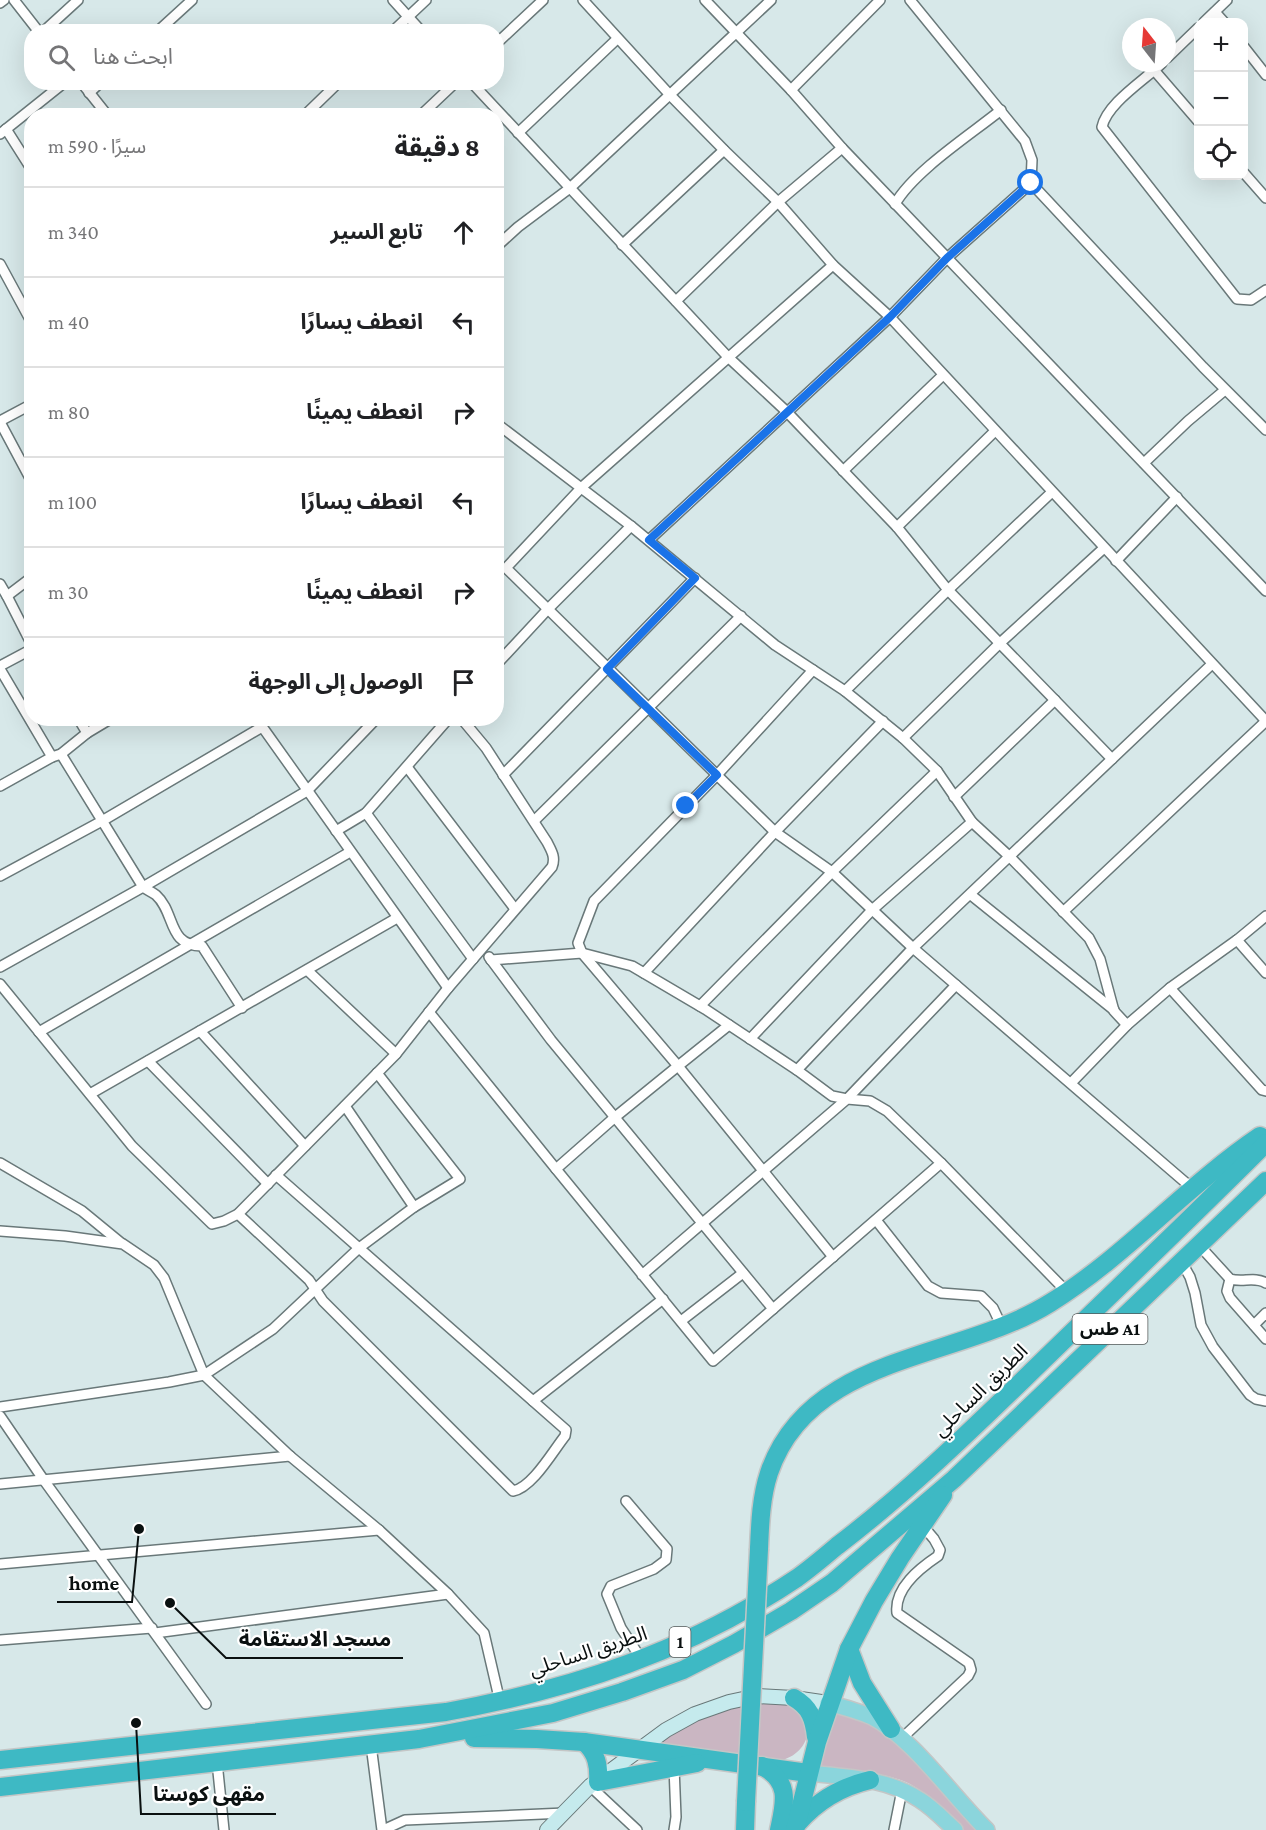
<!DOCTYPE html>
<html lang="ar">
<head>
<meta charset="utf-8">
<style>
  body { margin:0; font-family:"Crimson Pro","Noto Sans Arabic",serif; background:#f6f6f6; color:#202124; direction:rtl }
  .controls { position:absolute; right:18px; top:18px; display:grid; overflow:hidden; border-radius:12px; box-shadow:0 6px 24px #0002 }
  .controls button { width:54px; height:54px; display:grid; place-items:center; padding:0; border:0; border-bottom:2px solid #e0e0e0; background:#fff; color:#202124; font:30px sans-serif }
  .compass { position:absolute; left:1122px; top:18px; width:54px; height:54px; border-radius:50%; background:#fff; box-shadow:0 6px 24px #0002; rotate:343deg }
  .stop { position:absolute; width:18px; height:18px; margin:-14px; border:4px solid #1a73e8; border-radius:50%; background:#fff }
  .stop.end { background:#1a73e8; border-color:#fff; box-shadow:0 2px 6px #0008 }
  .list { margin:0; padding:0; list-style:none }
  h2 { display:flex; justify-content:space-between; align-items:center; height:78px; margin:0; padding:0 24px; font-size:26px }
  h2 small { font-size:20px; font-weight:400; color:#757577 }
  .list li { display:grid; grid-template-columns:39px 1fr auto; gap:18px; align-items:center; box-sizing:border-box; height:90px; padding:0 24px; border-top:2px solid #e0e0e0 }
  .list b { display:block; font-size:22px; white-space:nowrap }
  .list em { font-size:20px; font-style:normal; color:#757577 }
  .icon { flex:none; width:33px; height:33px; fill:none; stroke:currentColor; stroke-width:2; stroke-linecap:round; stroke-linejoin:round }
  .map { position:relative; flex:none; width:1266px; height:1830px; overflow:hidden; direction:ltr }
  .search { position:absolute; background:#fff; box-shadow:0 6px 24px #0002; left:24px; top:24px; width:480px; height:66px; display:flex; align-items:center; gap:15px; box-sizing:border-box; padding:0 21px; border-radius:24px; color:#757577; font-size:22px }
  .panel { position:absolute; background:#fff; box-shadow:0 6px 24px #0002; left:24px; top:108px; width:480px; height:618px; border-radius:24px; direction:rtl }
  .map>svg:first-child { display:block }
</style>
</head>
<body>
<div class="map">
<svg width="1266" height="1830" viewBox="0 0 1266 1830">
  <rect width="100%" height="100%" fill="#d7e8e9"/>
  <g fill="#cab6c2">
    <path d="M774,1700C779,1702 788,1702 793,1705C818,1721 809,1753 782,1760L657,1743L681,1725L724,1709Z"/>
    <path d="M832,1711C843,1715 857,1717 868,1722C908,1745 945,1795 977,1830H963C946,1814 931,1795 910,1784C887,1772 844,1770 818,1766Z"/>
  </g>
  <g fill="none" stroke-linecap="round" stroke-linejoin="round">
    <defs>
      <g id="street">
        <path d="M14,0L39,32"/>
        <path d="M393,0L422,32"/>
        <path d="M583,0L670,95L724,150L778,202L833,265L890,317L1266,721"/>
        <path d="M705,0L791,90L842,148L1266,591"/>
        <path d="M0,3L4,0"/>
        <path d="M1215,12L1224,22"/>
        <path d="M1204,22L1227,0"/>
        <path d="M43,32L78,0"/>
        <path d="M157,32L192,0"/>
        <path d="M392,32L426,0"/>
        <path d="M496,44L543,0"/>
        <path d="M1244,47L1266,75"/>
        <path d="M1167,58L1198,28"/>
        <path d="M1162,63C1145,80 1107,103 1102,127L1237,299L1251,300L1266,290"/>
        <path d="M1154,70L1198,121"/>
        <path d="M81,82L108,116"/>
        <path d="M471,82L728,357L787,412L897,527L948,590L1112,759"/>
        <path d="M791,90L880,0"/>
        <path d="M89,93L101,82"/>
        <path d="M304,116L339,82"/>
        <path d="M420,116L456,82"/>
        <path d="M6,129L32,170"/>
        <path d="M518,133L617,39"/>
        <path d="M0,134L65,82"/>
        <path d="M1244,173L1266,198"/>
        <path d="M1031,183L1203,367L1266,430"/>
        <path d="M895,204C914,171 970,135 1001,110"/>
        <path d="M622,245L724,150"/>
        <path d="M496,247L518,227L570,188L771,0"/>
        <path d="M0,264L32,323"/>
        <path d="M833,265L582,487L506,568L775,832L832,872L913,948L1193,1189"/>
        <path d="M676,301L778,202L842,148"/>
        <path d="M0,421L32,404"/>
        <path d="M0,422L32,482"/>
        <path d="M496,423L631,526L775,645L845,691L903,738L937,771L972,822L1010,857L1089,938L1100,959L1114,1011L1127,1025L1170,988L1237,940L1266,916"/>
        <path d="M1144,463L1188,421L1225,390"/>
        <path d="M843,471L943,375"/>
        <path d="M897,527L995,431"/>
        <path d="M649,540L890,317L947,258L1031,183L1032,160L1025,141L910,0"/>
        <path d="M1116,561L1177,497"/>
        <path d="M0,584L7,596L32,577"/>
        <path d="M7,596L32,645"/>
        <path d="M496,665L548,609L631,526"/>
        <path d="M0,666L32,649"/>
        <path d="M0,669L52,757"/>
        <path d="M845,691L948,590L1052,492"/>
        <path d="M78,718L87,733"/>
        <path d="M256,718L448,988"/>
        <path d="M903,738L1000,643L1104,548"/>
        <path d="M61,754L143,887C147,890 152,892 156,895C176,913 167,946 202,946L242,1008"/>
        <path d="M407,767L515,909"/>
        <path d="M503,775L695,578"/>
        <path d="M0,786L52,757L61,754L87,733L112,718"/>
        <path d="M954,797L1055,700"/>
        <path d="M366,813L473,959"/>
        <path d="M534,821L741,616"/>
        <path d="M336,831L366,813L449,718"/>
        <path d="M0,876L102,821L262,727"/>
        <path d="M971,895L1114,1010"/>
        <path d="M1063,912L1266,721"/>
        <path d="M1237,940L1266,973"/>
        <path d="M489,957L551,1040L773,1309"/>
        <path d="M491,960L582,953L632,966L705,1009L797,1070L832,1096L847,1099L956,985"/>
        <path d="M0,967L143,887L307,791L377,718"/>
        <path d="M307,970L396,1054"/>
        <path d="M644,973L775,832L883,721"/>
        <path d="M0,984L132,1146L212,1224L224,1221L238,1214L396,1054L448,988L552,867C556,857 551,850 547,842L486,748L461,718"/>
        <path d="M1170,988L1262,1090L1266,1091"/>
        <path d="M700,1006L832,872L937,771"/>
        <path d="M429,1012L556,1169L614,1118L678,1066L582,953L578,943L594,901L717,775L813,670"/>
        <path d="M729,1025L678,1066L833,1257"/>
        <path d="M200,1031L305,1146"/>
        <path d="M39,1032L350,852"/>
        <path d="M750,1039L872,910L972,822"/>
        <path d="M148,1061L268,1184"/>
        <path d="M797,1070L913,948L1212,664"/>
        <path d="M377,1073L460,1179L414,1207"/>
        <path d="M1071,1083L1127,1025"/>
        <path d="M90,1094L397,918"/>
        <path d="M0,1163L82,1211L121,1243"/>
        <path d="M941,1163L1066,1291"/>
        <path d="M556,1169C608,1233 661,1297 713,1361L941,1163L887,1111L870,1101L847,1099L642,1275"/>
        <path d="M238,1214L309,1280L323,1301L513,1491C532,1488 553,1451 565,1436L566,1430L276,1175"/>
        <path d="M876,1220L928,1286L941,1293L981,1296L993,1308L1002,1327"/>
        <path d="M0,1231L65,1236L123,1244L154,1265L164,1278L204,1375L290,1456L379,1530L448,1594L484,1633L500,1702"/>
        <path d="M1198,1244L1230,1279C1243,1283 1254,1276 1266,1283"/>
        <path d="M1181,1261L1190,1277L1195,1293L1201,1325L1213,1347L1250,1395L1256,1399L1266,1401"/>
        <path d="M1230,1279L1227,1291L1230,1298L1266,1339"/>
        <path d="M681,1321L743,1273"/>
        <path d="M1254,1325L1266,1313"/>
        <path d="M533,1401L663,1299"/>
        <path d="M0,1407L169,1382L204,1375L273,1329L359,1248L414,1207L345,1106"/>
        <path d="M0,1416L43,1479L206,1704"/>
        <path d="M0,1484L290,1456"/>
        <path d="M626,1501L667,1549L666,1560L654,1569L611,1586L607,1594L621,1628L642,1660"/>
        <path d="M0,1564L379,1530"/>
        <path d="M155,1633L448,1594"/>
        <path d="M0,1640L152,1628"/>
        <path d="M901,1739L968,1676L971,1670L969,1663L897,1613C894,1588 920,1568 938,1556L940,1550L934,1539L923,1526"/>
        <path d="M371,1745L382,1830"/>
        <path d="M217,1762L224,1830"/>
        <path d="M674,1767L676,1817L674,1830"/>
        <path d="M590,1786L637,1830"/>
        <path d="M383,1830L405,1820L565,1813"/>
        <path d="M894,1830L902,1790"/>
      </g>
      <path id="secondary" d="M547,1830L590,1786L666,1730L695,1714L729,1702L757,1696L794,1698L828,1703"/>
      <g id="primary">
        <path d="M828,1703C843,1707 858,1711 872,1717C913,1738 953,1797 987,1830"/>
        <path d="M808,1773C846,1777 887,1778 920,1800C933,1808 944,1820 955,1830"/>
      </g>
      <g id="highway">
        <path d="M759,1549C760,1524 761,1497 769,1473C809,1354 959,1360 1050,1303C1126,1256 1186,1186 1260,1136"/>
        <path d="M849,1649L862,1683L891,1729"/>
        <path d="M794,1698C810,1707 814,1719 816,1737"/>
        <path d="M474,1738L537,1739L584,1742L808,1773"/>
        <path d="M584,1742C597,1753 599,1766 598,1782L697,1763"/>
        <path d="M0,1760L446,1712C573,1689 688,1651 797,1578C811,1568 824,1557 837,1546C904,1495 964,1437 1024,1379C1105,1300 1186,1223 1266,1143"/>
        <path d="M762,1766C791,1782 785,1802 779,1830"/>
        <path d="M0,1787L419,1739L553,1713L622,1692L683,1670L734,1644L791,1611L832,1583L954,1479L1266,1181"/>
        <path d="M797,1824C817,1801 840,1787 870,1780"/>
        <path d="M745,1830L746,1802"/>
        <path d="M795,1830L817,1742L849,1649L874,1601L900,1558L943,1495"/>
      </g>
    </defs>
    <use href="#street" stroke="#697879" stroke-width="12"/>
    <use href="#secondary" stroke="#697879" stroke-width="16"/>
    <use href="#primary" stroke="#c4c6c6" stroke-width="18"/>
    <use href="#highway" stroke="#c4c6c6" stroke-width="21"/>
    <use href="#street" stroke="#fff" stroke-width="9"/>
    <use href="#secondary" stroke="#c5eaed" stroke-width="14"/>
    <use href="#primary" stroke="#8bd5dc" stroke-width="15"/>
    <use href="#highway" stroke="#3eb9c4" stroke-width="18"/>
    <defs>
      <path id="highway-bridge" d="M746,1802L759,1549"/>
    </defs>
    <use href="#highway-bridge" stroke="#c4c6c6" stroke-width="21" stroke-linecap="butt"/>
    <use href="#highway-bridge" stroke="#3eb9c4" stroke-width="18"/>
  </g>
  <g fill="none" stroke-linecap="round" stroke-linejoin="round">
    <path stroke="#1a73e8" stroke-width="8" d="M686,806L717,775L607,669L695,578L649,540L890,317L947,258L1031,183"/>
  </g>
  <g text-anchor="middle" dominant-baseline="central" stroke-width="4.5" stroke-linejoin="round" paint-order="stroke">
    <g fill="#fff" stroke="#545858" stroke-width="1.5">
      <rect x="1072.5" y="1314" width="75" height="30" rx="4.5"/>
      <rect x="669.5" y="1627" width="21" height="30" rx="4.5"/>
    </g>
    <g font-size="18" font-weight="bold" fill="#0a1010">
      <text x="1110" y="1329">طس A1</text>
      <text x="680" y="1642">1</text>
    </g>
    <g font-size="20" fill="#0a1010" stroke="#fff">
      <text transform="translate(980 1390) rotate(-44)">الطريق الساحلي</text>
      <text transform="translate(588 1651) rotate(-18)">الطريق الساحلي</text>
    </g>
  </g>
  <path fill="none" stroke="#0a1010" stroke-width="2" d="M139 1529L132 1602H57M170 1603L226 1658H403M136 1723L141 1814H276"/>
  <g fill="#0a1010" stroke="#fff" stroke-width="2">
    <circle cx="139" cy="1529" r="6"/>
    <circle cx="170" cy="1603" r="6"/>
    <circle cx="136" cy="1723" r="6"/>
  </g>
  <g font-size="21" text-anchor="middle" font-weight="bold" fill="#0a1010" stroke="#fff" stroke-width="4.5" stroke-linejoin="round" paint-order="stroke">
    <text x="94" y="1590">home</text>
    <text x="315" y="1646">مسجد الاستقامة</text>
    <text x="209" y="1801">مقهى كوستا</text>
  </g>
</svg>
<div class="controls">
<button>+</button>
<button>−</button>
<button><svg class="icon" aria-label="locate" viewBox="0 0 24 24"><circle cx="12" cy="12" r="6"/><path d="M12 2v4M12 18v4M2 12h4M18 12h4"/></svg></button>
</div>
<svg class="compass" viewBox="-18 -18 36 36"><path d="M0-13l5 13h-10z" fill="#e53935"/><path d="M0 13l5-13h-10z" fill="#757577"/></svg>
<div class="stop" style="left:1031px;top:183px"></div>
<div class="stop end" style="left:686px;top:806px"></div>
<div class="search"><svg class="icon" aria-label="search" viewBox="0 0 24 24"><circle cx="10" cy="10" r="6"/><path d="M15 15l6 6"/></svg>ابحث هنا</div>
<section class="panel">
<h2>8 دقيقة<small>سيرًا · 590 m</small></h2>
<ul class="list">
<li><svg class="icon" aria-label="ahead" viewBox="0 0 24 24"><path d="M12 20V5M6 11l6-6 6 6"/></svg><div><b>تابع السير</b></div><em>340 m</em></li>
<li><svg class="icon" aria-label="left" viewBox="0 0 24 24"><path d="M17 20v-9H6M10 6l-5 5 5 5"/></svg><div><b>انعطف يسارًا</b></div><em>40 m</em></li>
<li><svg class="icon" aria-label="right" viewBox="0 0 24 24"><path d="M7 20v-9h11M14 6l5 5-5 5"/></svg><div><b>انعطف يمينًا</b></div><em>80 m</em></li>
<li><svg class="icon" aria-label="left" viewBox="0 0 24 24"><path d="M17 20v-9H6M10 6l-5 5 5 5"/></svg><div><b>انعطف يسارًا</b></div><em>100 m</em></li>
<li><svg class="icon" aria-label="right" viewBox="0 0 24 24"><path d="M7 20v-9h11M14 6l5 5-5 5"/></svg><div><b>انعطف يمينًا</b></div><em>30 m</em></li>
<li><svg class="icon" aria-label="arrive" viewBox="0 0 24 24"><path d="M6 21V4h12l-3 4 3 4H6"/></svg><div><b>الوصول إلى الوجهة</b></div></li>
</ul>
</section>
</div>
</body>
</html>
